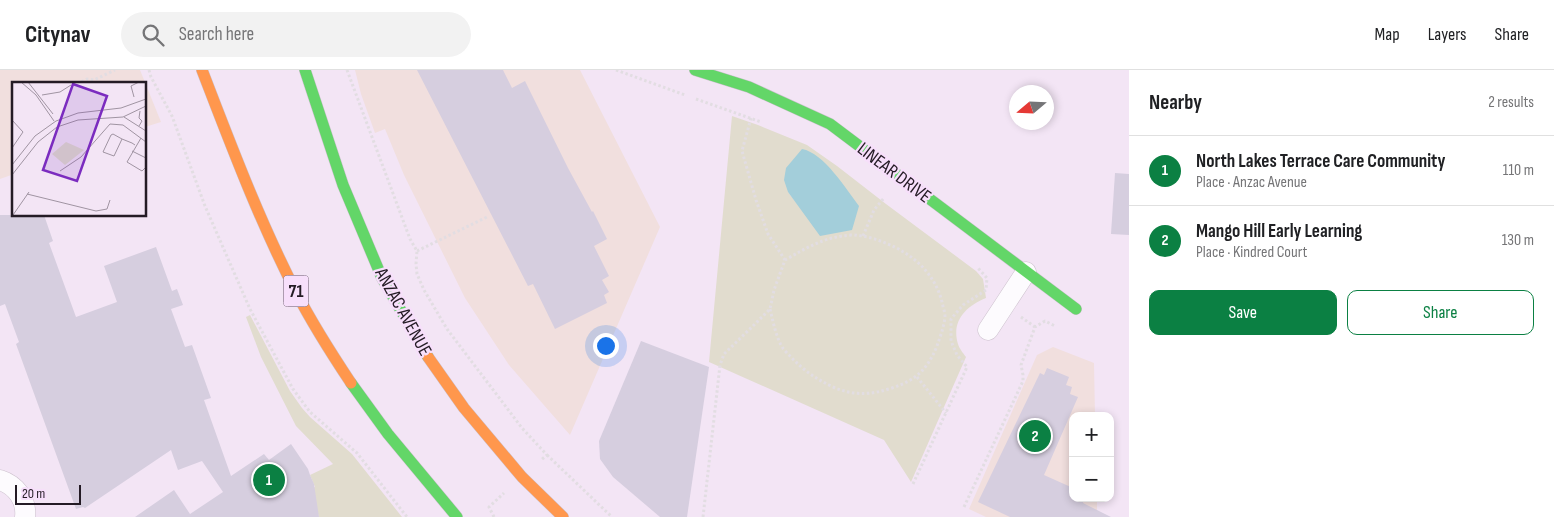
<!DOCTYPE html>
<html lang="en">
<head>
<meta charset="utf-8">
<style>
  body { margin:0; font-family:"Sofia Sans Condensed",sans-serif; background:#f2f2f2; color:#202124 }
  .controls { position:absolute; right:15px; bottom:15px; display:grid; overflow:hidden; border-radius:10px; box-shadow:0 2px 8px #0003 }
  .controls button { width:45px; height:45px; display:grid; place-items:center; padding:0; border:0; border-bottom:1px solid #e0e0e0; background:#fff; color:#202124; font:25px sans-serif }
  .compass { position:absolute; left:1009px; top:15px; width:45px; height:45px; border-radius:50%; background:#fff; box-shadow:0 2px 8px #0003; rotate:251deg }
  .scale { position:absolute; left:15px; bottom:12px; width:66px; box-sizing:border-box; padding-left:5px; border:2px solid #241b25; border-top:0; font-size:14px; line-height:18px; white-space:nowrap; color:#241b25; -webkit-text-stroke:4px #f7dffb; paint-order:stroke }
  .you { position:absolute; left:605px; top:275px; width:18px; height:18px; margin:-12px; border:4px solid #fff; border-radius:50%; background:#1a73e8; box-shadow:0 0 0 8px #1a73e833 }
  .badge { display:grid; place-items:center; width:32px; height:32px; border-radius:50%; background:#0b8043; color:#fff; font-size:16px; font-weight:700 }
  .pin { position:absolute; translate:-50% -50%; border:2px solid #fff; box-shadow:0 1px 5px #0006 }
  .list { margin:0; padding:0; list-style:none }
  h2 { display:flex; justify-content:space-between; align-items:center; height:65px; margin:0; padding:0 20px; font-size:21px }
  h2 small { font-size:16px; font-weight:400; color:#757577 }
  .list li { display:grid; grid-template-columns:32px 1fr auto; gap:15px; align-items:center; box-sizing:border-box; height:70px; padding:0 20px; border-top:1px solid #e0e0e0 }
  .list b { display:block; font-size:19px; white-space:nowrap }
  .list p { margin:0; font-size:16px; white-space:nowrap; color:#757577 }
  .list em { font-size:16px; font-style:normal; color:#757577 }
  .actions { display:flex; gap:10px; padding:15px 20px }
  .actions a { flex:1; padding:11px 0; border:1px solid #0b8043; border-radius:10px; text-align:center; font-size:18px; color:#0b8043 }
  .actions .main { background:#0b8043; color:#fff }
  .icon { flex:none; width:28px; height:28px; fill:none; stroke:currentColor; stroke-width:2; stroke-linecap:round; stroke-linejoin:round }
  .map { position:relative; flex:none; width:1129px; height:447px; overflow:hidden }
  header { display:flex; align-items:center; gap:30px; box-sizing:border-box; height:70px; padding:0 25px; background:#fff; border-bottom:1px solid #e0e0e0 }
  header strong { font-size:24px }
  nav { display:flex; gap:28px; margin-inline-start:auto; font-size:18px }
  .search { width:350px; height:45px; background:#f2f2f2; display:flex; align-items:center; gap:12px; box-sizing:border-box; padding:0 18px; border-radius:28px; color:#757577; font-size:19px }
  main { display:flex }
  aside { flex:1; background:#fff }
  .map>svg:first-child { display:block }
</style>
</head>
<body>
<header>
<strong>Citynav</strong>
<div class="search"><svg class="icon" aria-label="search" viewBox="0 0 24 24"><circle cx="10" cy="10" r="6"/><path d="M15 15l6 6"/></svg>Search here</div>
<nav><a>Map</a><a>Layers</a><a>Share</a></nav>
</header>
<main>
<div class="map">
<svg width="1129" height="447" viewBox="0 0 1129 447">
  <rect width="100%" height="100%" fill="#f3e5f5"/>
  <g fill="#f1dfde">
    <path d="M0,0H140L161,52L145,57V14H14V104L0,109Z"/>
    <path d="M355,0H580L660,157L570,365L509,295L465,228L404,105L385,59L375,63L361,24Z"/>
    <path d="M1053,277L1094,293L1095,346H1073V428H1097V447H986L969,439L1037,285Z"/>
  </g>
  <g fill="#e1dcce" fill-rule="evenodd">
    <path d="M732,46L758,55L807,75L837,96L886,134L976,201L983,209L986,228C966,236 951,251 958,274C959,278 963,283 966,287L911,412L884,370L709,292ZM788,122L852,159L839,162L803,141Z"/>
    <path d="M250,245L290,321L302,338L310,347L352,384L402,447H319L310,419L315,417L310,405L333,394L296,356L261,287L246,247Z"/>
  </g>
  <path fill="#a3ceda" d="M802,79C824,83 846,119 859,136L852,160L820,166L788,122L784,110L786,98Z"/>
  <g fill="#d6cedf">
    <path d="M417,0H503L512,18L525,11L568,98L592,142L593,141L607,169L594,176L609,206L602,210L609,222L604,225L607,233L555,259L533,214L528,216Z"/>
    <path d="M1115,103L1129,104V165L1111,164Z"/>
    <path d="M0,145H44L53,171L49,173L76,247L117,232L104,196L156,177L172,221L177,219L183,235L171,239L185,277L192,275L211,328L204,330L231,406L264,384L269,390L291,374L308,399L310,405L314,414L319,447H135L174,420L190,444L223,422L202,391L178,400L171,380L85,438L83,437L76,439L16,274L19,272L5,234L0,236Z"/>
    <path d="M641,271L709,297L687,447H660L613,407L600,389L599,371Z"/>
    <path d="M1047,298L1069,307L1066,315L1072,317L1070,324L1078,327L1044,405L1073,418V428H1084L1083,433L1111,447H1010L978,432L1040,303L1044,305Z"/>
  </g>
  <g fill="none" stroke-linecap="round" stroke-linejoin="round">
    <defs>
      <g id="street">
        <path d="M988,260L1026,202"/>
        <path d="M0,410C16,415 27,430 25,447"/>
      </g>
      <g id="fast">
        <path d="M305,0L343,115L382,208L428,287"/>
        <path d="M695,0L749,17L830,54L1076,239"/>
        <path d="M351,313L388,364L457,447"/>
      </g>
      <g id="slow">
        <path d="M202,0C231,75 259,150 296,222C312,253 331,283 351,313"/>
        <path d="M428,287L464,338L522,407L563,447"/>
      </g>
    </defs>
    <use href="#street" stroke="#ccc1cd" stroke-width="21"/>
    <use href="#fast" stroke="#ccc1cd" stroke-width="12"/>
    <use href="#slow" stroke="#ccc1cd" stroke-width="12"/>
    <g stroke="#e2dde2" stroke-width="3" stroke-dasharray="2.5 2.5" stroke-linecap="butt">
      <path d="M149,0L151,7L172,46L205,136L250,239L293,319L310,342L357,383L407,447"/>
      <path d="M347,0L410,169L417,181L416,194L417,204L424,220L447,259L522,358L547,385L541,390"/>
      <path d="M616,0L685,25"/>
      <path d="M77,14L87,9L94,10L115,0"/>
      <path d="M696,29L761,52"/>
      <path d="M751,48L742,81L756,130L768,164L785,190"/>
      <path d="M863,166L874,140L884,128"/>
      <path d="M417,181L487,147"/>
      <path d="M1021,247L1035,257"/>
      <path d="M917,307L946,343"/>
      <path d="M547,385L612,447"/>
      <path d="M913,414L967,297L957,285L951,271V249L963,235L986,220L987,208L978,198"/>
      <path d="M964,437L1023,311V305L1021,295L1035,257L1045,251L1055,256"/>
      <path d="M494,447L489,437L504,423"/>
      <path d="M703,447L720,295L724,284L754,255L770,239L774,220L785,190C808,177 824,167 851,165C864,165 876,169 888,174C914,185 935,204 942,232C943,237 945,242 945,247C944,257 940,267 937,276C927,300 916,310 892,318C871,325 854,326 833,317C816,309 803,300 790,286C787,283 783,279 781,275C775,263 773,251 770,239"/>
    </g>
    <use href="#street" stroke="#fdfbfe" stroke-width="20"/>
    <use href="#fast" stroke="#63d668" stroke-width="11"/>
    <use href="#slow" stroke="#ff974d" stroke-width="11"/>
  </g>
  <g text-anchor="middle" dominant-baseline="central" stroke-width="4.5" stroke-linejoin="round" paint-order="stroke">
    <rect fill="#f7dffb" stroke="#635665" stroke-width="1" x="283.5" y="205.5" width="25" height="31" rx="4"/>
    <g font-size="18" font-weight="bold" fill="#241b25">
      <text x="296" y="221">71</text>
    </g>
    <g font-size="19" fill="#241b25" stroke="#f7dffb">
      <text transform="translate(894 103) rotate(37)">LINEAR DRIVE</text>
      <text transform="translate(403 242) rotate(61)">ANZAC AVENUE</text>
    </g>
  </g>
  <g transform="translate(12 12)">
    <rect width="134" height="134" fill="#f3e5f5"/>
    <path d="M54,60L72,68L53,83L40,72Z" fill="#e1dcce"/>
    <path fill="none" stroke="#a094a2" stroke-width="1" d="M9,0L24,13L42,39M16,0L41,32M30,13L48,10L59,3M122,15L119,4L127,0M112,35L134,49M0,38L11,50L0,66M127,44L130,39L127,36L128,29M129,56L115,80L130,89L134,85M110,57L102,74L91,70L99,53L101,52L110,57L120,61L123,63M120,69L134,76M0,83L23,54L44,39L66,31L109,26L134,17M48,89L69,75L98,42L111,43L134,60M0,93L26,60L45,45L66,38L111,35L134,24M15,112L84,129L95,127L98,118M1,133L17,110"/>
    <path fill="#7b2cbf" fill-opacity="0.15" stroke="#7b2cbf" stroke-width="2.5" d="M61,2L95,14L65,99L31,88Z"/>
    <rect width="134" height="134" fill="none" stroke="#241b25" stroke-width="2.5"/>
  </g>
</svg>
<div class="controls">
<button>+</button>
<button>−</button>
</div>
<svg class="compass" viewBox="-18 -18 36 36"><path d="M0-13l5 13h-10z" fill="#e53935"/><path d="M0 13l5-13h-10z" fill="#757577"/></svg>
<div class="scale">20 m</div>
<div class="you"></div>
<div class="pin badge" style="left:269px;top:410px">1</div>
<div class="pin badge" style="left:1035px;top:366px">2</div>
</div>
<aside>
<h2>Nearby<small>2 results</small></h2>
<ul class="list">
<li><span class="badge">1</span><div><b>North Lakes Terrace Care Community</b><p>Place · Anzac Avenue</p></div><em>110 m</em></li>
<li><span class="badge">2</span><div><b>Mango Hill Early Learning</b><p>Place · Kindred Court</p></div><em>130 m</em></li>
</ul>
<div class="actions"><a class="main">Save</a><a>Share</a></div>
</aside>
</main>
</body>
</html>
